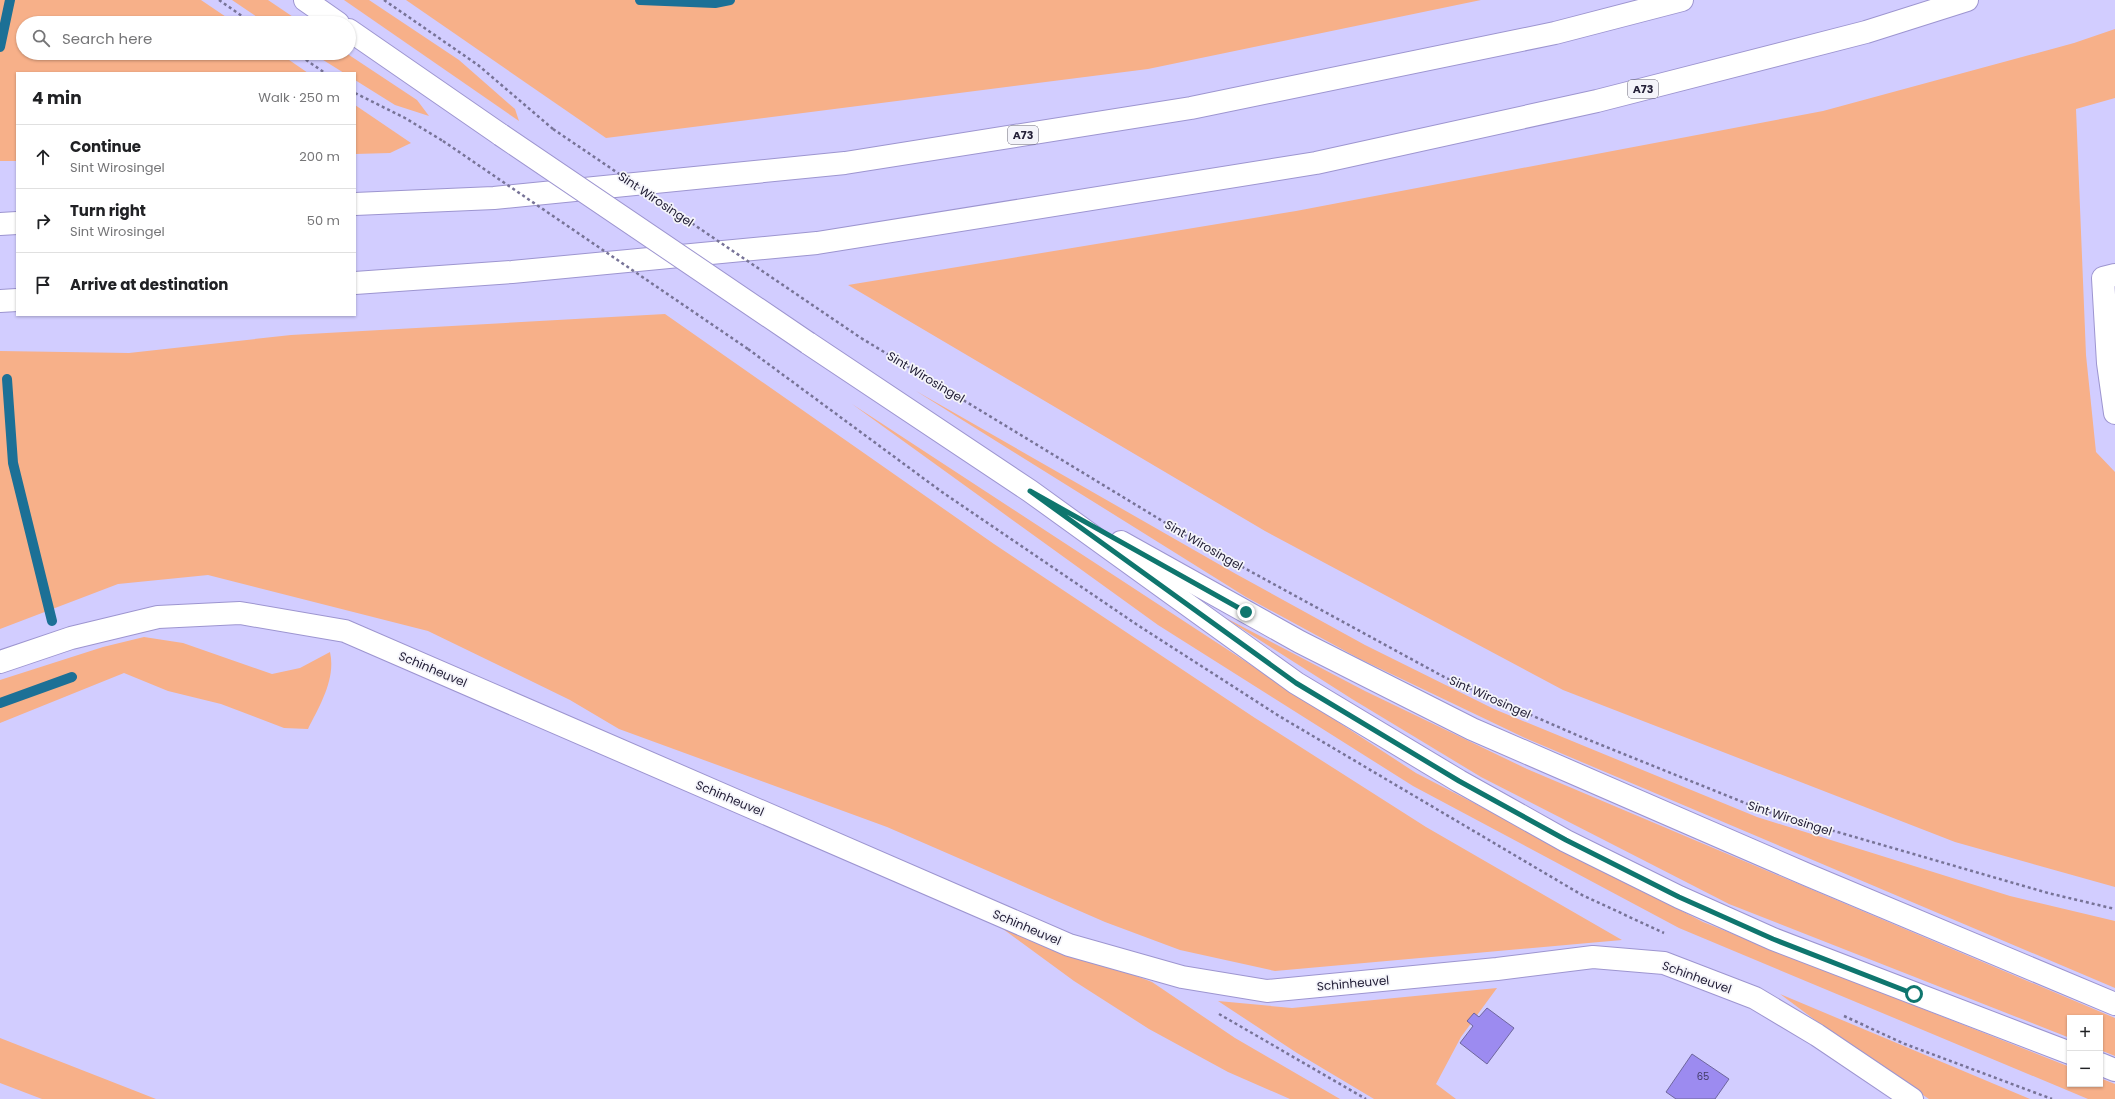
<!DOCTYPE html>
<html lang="en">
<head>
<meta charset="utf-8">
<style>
  body { margin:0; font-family:Poppins,sans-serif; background:#f6f6f6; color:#202124 }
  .controls { position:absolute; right:12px; bottom:12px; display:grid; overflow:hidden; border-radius:0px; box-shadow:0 1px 3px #0004 }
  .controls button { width:36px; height:36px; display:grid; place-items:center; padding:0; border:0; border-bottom:1px solid #e0e0e0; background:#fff; color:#202124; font:20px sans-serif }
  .stop { position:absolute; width:12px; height:12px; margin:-9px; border:3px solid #0f766e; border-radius:50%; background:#fff }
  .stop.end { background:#0f766e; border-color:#fff; box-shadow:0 1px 4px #0008 }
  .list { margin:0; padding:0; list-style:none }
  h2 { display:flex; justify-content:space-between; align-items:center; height:52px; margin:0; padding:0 16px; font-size:17px }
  h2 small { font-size:13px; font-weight:400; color:#757577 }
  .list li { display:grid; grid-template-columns:26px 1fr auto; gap:12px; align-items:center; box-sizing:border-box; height:64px; padding:0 16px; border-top:1px solid #e0e0e0 }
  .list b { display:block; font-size:15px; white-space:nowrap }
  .list p { margin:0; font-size:13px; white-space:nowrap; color:#757577 }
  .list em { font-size:13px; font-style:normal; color:#757577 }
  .icon { flex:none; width:22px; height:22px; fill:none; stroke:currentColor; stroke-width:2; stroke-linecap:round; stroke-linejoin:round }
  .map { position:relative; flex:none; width:2115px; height:1099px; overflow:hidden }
  .search { position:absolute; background:#fff; box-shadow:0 1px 3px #0004; left:16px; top:16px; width:340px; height:44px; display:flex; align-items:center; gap:10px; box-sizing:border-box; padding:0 14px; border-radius:22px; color:#757577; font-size:15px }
  .panel { position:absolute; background:#fff; box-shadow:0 1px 3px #0004; left:16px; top:72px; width:340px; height:244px; border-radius:0px }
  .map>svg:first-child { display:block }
</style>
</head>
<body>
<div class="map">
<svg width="2115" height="1099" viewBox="0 0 2115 1099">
  <rect width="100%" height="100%" fill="#d2cdff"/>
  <g fill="#f7b089">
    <path d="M0,0H201L235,23H23V53H279L308,73H17V161H0Z"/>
    <path d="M232,0H268L302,23H266Z"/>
    <path d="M344,0H369L459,60L515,109L519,121Z"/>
    <path d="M406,0H1481L1148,69L606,138Z"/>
    <path d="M2115,29V98L2076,109L2086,355L2096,452L2115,472V887L1955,842L1563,690L1265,531L848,285L1296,211L1823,111L2074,43Z"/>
    <path d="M312,53H346L417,100L429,116L395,105L355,80V73H344Z"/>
    <path d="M355,105L411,143L390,153L355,154Z"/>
    <path d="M665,314L994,544L1255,718L1426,827L1622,940L1275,971L1180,950L1105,922L887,827L619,729L570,700L428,631L208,575L118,584L0,629V351L129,353L291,335Z"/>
    <path d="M916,391L1236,574L1365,645L1494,709L1757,817L2010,896L2115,921V988L1525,738L1360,659L1246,597Z"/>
    <path d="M852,404L1416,773L1703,922L2070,1067V1084H2100V1078L2115,1084V1099H2088L1679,928L1413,786L1158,625Z"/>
    <path d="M1222,616L1365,691L1527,769L2115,1018V1056L2100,1050V1018H2070V1038L1729,904L1481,777L1352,699Z"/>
    <path d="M144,637L183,643L272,674L300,668L330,652C336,679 320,705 308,729L284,728L221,704L168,691L124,673L0,723V680L103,647Z"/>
    <path d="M992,921L1152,982L1235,1038L1340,1099H1290L1228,1072L1149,1029L1074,981Z"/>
    <path d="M1497,988L1461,1037L1436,1084L1456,1099H1374L1297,1053L1218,1001L1292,1008Z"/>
    <path d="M1780,994L2030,1099H1929L1858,1052Z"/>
    <path d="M0,1038L156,1099H42L0,1083Z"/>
  </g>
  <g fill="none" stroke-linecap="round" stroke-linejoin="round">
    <g stroke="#1c7096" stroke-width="10">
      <path d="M640,0L715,3L730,0"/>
      <path d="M0,47L10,0"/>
      <path d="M7,379L13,463L52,621"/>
      <path d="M0,703L72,677"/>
    </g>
  </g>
  <g fill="#9c8bf0" stroke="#6e669d">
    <path d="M1487,1008L1514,1028L1487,1064L1460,1043L1473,1026L1467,1021L1474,1013L1479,1017Z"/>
    <path d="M1692,1054L1729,1079L1715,1099H1676L1666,1092Z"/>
  </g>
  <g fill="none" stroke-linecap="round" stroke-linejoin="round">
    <defs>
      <g id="minor">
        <path d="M2115,275L2103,278L2108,363L2115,413"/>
        <path d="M0,662L71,638L158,617L240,613L345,631L1069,945L1182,977L1267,991L1497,969L1593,957L1664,963L1755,998L1817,1035L1912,1099"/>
      </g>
      <g id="major">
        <path d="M305,0L338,23"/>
        <path d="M349,30L501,135"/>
        <path d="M808,343L1030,491L1296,683L1459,781L1566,841L1679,897L1773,939L2070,1053"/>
        <path d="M1121,542L1300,642L1472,729L1808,875L2115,1004"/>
        <path d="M2100,1064L2115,1070"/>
      </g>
      <g id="highway">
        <path d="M355,204L494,198L845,163L1191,108L1555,33L1682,0"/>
        <path d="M0,224L17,223"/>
        <path d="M355,283L512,272L817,243L1316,163L1597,101L1866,32L1967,0"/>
        <path d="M0,301L17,300"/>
      </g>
    </defs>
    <use href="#minor" stroke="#9d95d0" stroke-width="24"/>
    <use href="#major" stroke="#9d95d0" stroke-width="24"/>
    <use href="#highway" stroke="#9d95d0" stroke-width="24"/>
    <g stroke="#777397" stroke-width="2.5" stroke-dasharray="3 3" stroke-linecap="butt">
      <path d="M219,0L252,23"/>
      <path d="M384,0L478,65L553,129"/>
      <path d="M296,53L325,73"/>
      <path d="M355,93L405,118L443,141"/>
      <path d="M861,338L1202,545L1446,678L1579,736L1765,811L2048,893L2115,909"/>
      <path d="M748,349L942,492L1136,624L1279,716L1582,895L1664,933"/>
      <path d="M1219,1014L1366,1099"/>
      <path d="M1844,1016L1905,1044L2052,1099"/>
    </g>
    <use href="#minor" stroke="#fff" stroke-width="22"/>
    <use href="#major" stroke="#fff" stroke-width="22"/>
    <use href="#highway" stroke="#fff" stroke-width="22"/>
    <defs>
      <path id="major-bridge" d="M501,135L808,343"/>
    </defs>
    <use href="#major-bridge" stroke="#9d95d0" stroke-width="24" stroke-linecap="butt"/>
    <g stroke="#777397" stroke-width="2.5" stroke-dasharray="3 3" stroke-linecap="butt">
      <path d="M553,129L861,338"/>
      <path d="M443,141L748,349"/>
    </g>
    <use href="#major-bridge" stroke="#fff" stroke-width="22"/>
  </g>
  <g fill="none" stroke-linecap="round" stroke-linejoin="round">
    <path stroke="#0f766e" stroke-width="5" d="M1246,612L1030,491L1296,683L1459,781L1566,840L1679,897L1773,939L1914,994"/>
  </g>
  <g text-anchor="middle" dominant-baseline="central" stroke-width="3.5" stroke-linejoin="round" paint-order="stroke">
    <g font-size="10" fill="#423b66">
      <text x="1703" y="1076">65</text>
    </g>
    <g fill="#f4f4fa" stroke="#626072" stroke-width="1">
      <rect x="1628" y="80" width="30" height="18" rx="3"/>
      <rect x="1008" y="126" width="30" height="18" rx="3"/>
    </g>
    <g font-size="11" font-weight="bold" fill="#242038">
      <text x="1643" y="89">A73</text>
      <text x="1023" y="135">A73</text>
    </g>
    <g font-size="12" fill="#242038" stroke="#f4f4fa">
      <text transform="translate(656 199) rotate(34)">Sint Wirosingel</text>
      <text transform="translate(926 377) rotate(31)">Sint Wirosingel</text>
      <text transform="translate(1204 545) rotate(30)">Sint Wirosingel</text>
      <text transform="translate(433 669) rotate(23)">Schinheuvel</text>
      <text transform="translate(1490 697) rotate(24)">Sint Wirosingel</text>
      <text transform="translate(730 798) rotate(23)">Schinheuvel</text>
      <text transform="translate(1790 818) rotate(18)">Sint Wirosingel</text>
      <text transform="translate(1027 927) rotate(23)">Schinheuvel</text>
      <text transform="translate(1697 977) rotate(20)">Schinheuvel</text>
      <text transform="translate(1353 983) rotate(-5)">Schinheuvel</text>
    </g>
  </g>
</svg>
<div class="controls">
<button>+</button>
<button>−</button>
</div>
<div class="stop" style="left:1914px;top:994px"></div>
<div class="stop end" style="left:1246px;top:612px"></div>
<div class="search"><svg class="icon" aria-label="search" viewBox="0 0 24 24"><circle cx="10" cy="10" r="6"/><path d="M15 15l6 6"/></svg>Search here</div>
<section class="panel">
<h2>4 min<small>Walk · 250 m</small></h2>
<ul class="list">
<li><svg class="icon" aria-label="ahead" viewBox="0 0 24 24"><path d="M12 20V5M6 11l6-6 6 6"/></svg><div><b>Continue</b><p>Sint Wirosingel</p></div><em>200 m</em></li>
<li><svg class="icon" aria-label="right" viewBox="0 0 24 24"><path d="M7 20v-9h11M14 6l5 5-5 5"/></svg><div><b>Turn right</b><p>Sint Wirosingel</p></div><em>50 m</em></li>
<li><svg class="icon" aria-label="arrive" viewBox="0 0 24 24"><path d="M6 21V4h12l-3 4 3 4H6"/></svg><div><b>Arrive at destination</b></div></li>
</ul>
</section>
</div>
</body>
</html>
